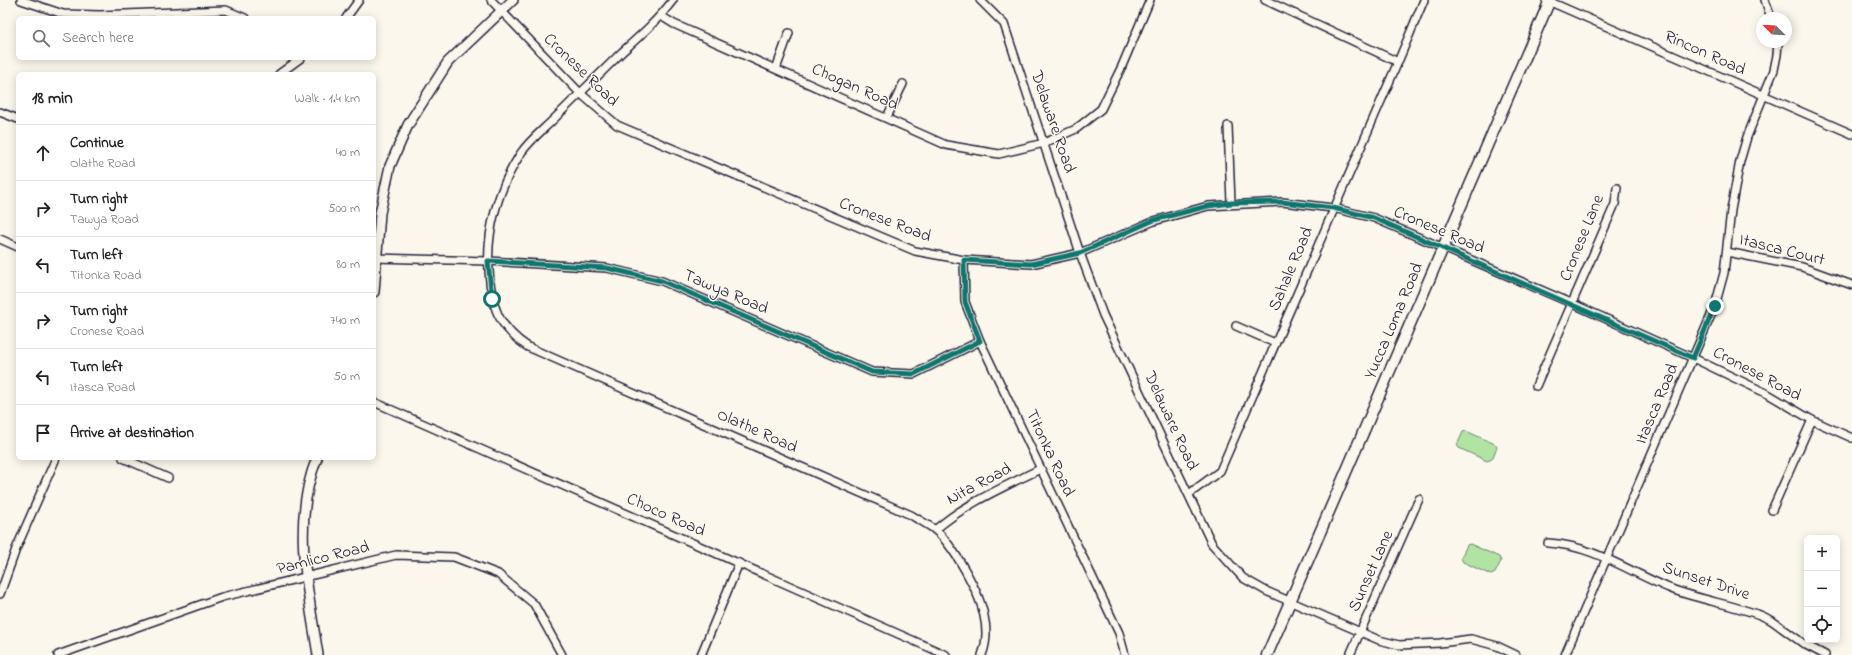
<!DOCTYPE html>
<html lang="en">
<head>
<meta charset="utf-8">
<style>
  body { margin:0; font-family:"Indie Flower",sans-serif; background:#f6f6f6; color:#202124 }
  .controls { position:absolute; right:12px; bottom:12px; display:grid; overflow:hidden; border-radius:6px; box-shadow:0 2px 10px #0003 }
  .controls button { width:36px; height:36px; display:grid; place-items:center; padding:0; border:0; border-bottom:1px solid #e0e0e0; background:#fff; color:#202124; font:20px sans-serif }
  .compass { position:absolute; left:1756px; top:12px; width:36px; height:36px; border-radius:50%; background:#fff; box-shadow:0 2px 10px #0003; rotate:294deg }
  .stop { position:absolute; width:12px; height:12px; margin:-9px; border:3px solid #0f766e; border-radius:50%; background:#fff }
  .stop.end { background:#0f766e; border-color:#fff; box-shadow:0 1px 4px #0008 }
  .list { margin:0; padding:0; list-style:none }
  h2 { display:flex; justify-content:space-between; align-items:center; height:52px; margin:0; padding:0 16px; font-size:17px }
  h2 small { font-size:13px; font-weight:400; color:#757577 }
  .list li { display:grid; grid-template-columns:26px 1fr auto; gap:12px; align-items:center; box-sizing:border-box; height:56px; padding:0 16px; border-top:1px solid #e0e0e0 }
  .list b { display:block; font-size:15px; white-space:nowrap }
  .list p { margin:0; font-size:13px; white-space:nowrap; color:#757577 }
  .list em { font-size:13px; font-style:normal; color:#757577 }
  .icon { flex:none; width:22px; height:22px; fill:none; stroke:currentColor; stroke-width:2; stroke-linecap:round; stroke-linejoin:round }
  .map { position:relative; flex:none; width:1852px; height:655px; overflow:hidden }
  .search { position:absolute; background:#fff; box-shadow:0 2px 10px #0003; left:16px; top:16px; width:360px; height:44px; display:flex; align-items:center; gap:10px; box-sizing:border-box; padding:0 14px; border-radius:6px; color:#757577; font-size:15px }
  .panel { position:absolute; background:#fff; box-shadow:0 2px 10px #0003; left:16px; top:72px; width:360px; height:388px; border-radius:6px }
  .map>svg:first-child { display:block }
</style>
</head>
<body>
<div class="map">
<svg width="1852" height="655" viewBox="0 0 1852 655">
  <rect width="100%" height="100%" fill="#fbf7ec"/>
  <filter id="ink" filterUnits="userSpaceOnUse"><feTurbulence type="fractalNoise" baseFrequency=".025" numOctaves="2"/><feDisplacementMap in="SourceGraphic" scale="8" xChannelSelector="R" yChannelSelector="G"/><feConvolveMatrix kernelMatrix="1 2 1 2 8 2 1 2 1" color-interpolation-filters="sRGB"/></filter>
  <g filter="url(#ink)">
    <g fill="#b1e3a3" stroke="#6a826f">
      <path d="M1466,431L1495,444L1497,447L1492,459L1487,461L1459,448L1457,445L1463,432Z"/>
      <path d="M1470,544L1499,557L1501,561L1495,573L1491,575L1463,562L1461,558L1467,545Z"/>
    </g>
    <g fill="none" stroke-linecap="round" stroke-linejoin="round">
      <defs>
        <g id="minor">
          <path d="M21,0L63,14L100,15L226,10L245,18"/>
          <path d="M491,0L580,93L617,125L915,251L964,260L1031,264L1080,253L1154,221L1208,206L1282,202L1333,208L1374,218L1571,303L1693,358L1768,394L1812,420L1852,438"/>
          <path d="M673,0C658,20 640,36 622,52C600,74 577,96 555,118C544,129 530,140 521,153C499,187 486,229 489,270C491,306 498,327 528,347L911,515C919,520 927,524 934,529C953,544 980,593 984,616C987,629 987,642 982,655"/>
          <path d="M980,0L1004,24L1080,253L1103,315L1212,544L1243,578L1266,591L1379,640L1399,645L1440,643L1471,639L1497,646L1516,655"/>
          <path d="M1265,0L1398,62"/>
          <path d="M1546,0L1852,134"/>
          <path d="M1765,0L1771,18"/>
          <path d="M661,16L674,24L946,145L999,154L1044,143L1076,129L1101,109L1122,66L1150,0"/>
          <path d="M346,18L359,0"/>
          <path d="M776,69L789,33"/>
          <path d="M279,74L301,58"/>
          <path d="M0,112L18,119"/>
          <path d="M887,117L903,84"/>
          <path d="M1228,126L1231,203"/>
          <path d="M0,239L18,247"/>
          <path d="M1727,252L1802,267L1852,285"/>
          <path d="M374,258L488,261L607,268L662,281L872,372L914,374L980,341"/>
          <path d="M964,260L965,302L980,341L1119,633L1125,655"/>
          <path d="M1236,326L1275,343"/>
          <path d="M1536,386L1615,204L1617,188"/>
          <path d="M374,402L946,655"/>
          <path d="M123,458L168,478"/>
          <path d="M1189,494L1220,471L1398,62L1424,0"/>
          <path d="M1772,510L1812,420"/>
          <path d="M935,530C966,503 1004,487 1040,469"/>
          <path d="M1548,543C1594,545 1632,574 1674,590C1702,600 1732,605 1760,615L1771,620L1804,644L1825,655"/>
          <path d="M0,594L16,549L56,458"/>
          <path d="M58,655L222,597L396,555L454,557L498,574L534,604L562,655"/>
          <path d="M701,655L739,563"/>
          <path d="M1350,655L1419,499"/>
          <path d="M1565,655L1715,306L1724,273L1731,210L1740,161L1747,137L1774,70L1777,55L1778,42"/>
        </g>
        <g id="tertiary">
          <path d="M374,292L380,213L390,166L408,125L448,62L513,0"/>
          <path d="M317,458C291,522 308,589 318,655"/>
        </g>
        <path id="secondary" d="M1267,655L1550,0"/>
      </defs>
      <use href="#minor" stroke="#22223b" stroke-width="10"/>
      <use href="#tertiary" stroke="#22223b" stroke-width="12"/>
      <use href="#secondary" stroke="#22223b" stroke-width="13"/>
      <use href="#minor" stroke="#fbf7ec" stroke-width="7"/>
      <use href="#tertiary" stroke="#fbf7ec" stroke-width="9"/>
      <use href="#secondary" stroke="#fbf7ec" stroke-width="10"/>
    </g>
  </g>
  <g fill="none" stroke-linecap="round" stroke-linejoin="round" filter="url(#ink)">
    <path stroke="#0f766e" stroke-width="5" d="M492,299L488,261L607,268L662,281L872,372L914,374L980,341L965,302L964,260L1031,264L1080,253L1154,220L1208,206L1231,203L1282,202L1333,208L1374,218L1693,358L1715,306"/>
  </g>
  <g text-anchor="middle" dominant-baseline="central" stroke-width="3" stroke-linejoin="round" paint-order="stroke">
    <g font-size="17" fill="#22223b" stroke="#fbf7ec">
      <text transform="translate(1705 53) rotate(24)">Rincon Road</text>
      <text transform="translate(581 70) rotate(44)">Cronese Road</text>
      <text transform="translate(855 87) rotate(24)">Chogan Road</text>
      <text transform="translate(1053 122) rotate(71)">Delaware Road</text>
      <text transform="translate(885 220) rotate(21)">Cronese Road</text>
      <text transform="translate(1439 230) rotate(23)">Cronese Road</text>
      <text transform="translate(1582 238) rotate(-68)">Cronese Lane</text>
      <text transform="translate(1782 250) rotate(14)">Itasca Court</text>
      <text transform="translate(1291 269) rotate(-67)">Sahale Road</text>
      <text transform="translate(726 292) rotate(23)">Tawya Road</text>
      <text transform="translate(1394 321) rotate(-67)">Yucca Loma Road</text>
      <text transform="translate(1757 374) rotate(28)">Cronese Road</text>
      <text transform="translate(1657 404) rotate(-67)">Itasca Road</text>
      <text transform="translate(1171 421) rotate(65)">Delaware Road</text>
      <text transform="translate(757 431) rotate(24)">Olathe Road</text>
      <text transform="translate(1050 453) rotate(65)">Titonka Road</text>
      <text transform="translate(979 484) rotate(-28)">Nita Road</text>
      <text transform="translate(666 515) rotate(24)">Choco Road</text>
      <text transform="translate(323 558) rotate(-14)">Pamlico Road</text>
      <text transform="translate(1371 571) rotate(-66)">Sunset Lane</text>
      <text transform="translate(1706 581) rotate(18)">Sunset Drive</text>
    </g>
  </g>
</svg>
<div class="controls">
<button>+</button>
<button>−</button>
<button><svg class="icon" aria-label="locate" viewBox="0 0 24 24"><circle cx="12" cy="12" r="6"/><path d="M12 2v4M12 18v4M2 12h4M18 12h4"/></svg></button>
</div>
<svg class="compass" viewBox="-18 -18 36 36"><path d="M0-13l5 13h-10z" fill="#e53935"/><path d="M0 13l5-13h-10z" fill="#757577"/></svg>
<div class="stop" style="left:492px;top:299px"></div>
<div class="stop end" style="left:1715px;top:306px"></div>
<div class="search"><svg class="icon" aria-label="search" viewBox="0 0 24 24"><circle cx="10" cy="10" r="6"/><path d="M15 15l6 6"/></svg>Search here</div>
<section class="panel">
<h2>18 min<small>Walk · 1.4 km</small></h2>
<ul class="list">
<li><svg class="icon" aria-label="ahead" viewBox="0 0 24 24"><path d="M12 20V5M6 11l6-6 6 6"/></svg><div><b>Continue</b><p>Olathe Road</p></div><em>40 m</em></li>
<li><svg class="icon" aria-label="right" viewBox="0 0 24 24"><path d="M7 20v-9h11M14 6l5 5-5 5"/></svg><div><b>Turn right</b><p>Tawya Road</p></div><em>500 m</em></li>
<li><svg class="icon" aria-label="left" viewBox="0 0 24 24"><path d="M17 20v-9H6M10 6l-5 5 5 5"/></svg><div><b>Turn left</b><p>Titonka Road</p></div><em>80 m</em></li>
<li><svg class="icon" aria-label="right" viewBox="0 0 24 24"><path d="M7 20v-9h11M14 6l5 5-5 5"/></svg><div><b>Turn right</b><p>Cronese Road</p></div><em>740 m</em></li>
<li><svg class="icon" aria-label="left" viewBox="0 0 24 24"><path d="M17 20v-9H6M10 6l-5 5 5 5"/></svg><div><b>Turn left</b><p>Itasca Road</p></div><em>50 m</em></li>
<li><svg class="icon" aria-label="arrive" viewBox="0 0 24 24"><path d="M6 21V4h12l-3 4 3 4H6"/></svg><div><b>Arrive at destination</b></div></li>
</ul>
</section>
</div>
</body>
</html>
